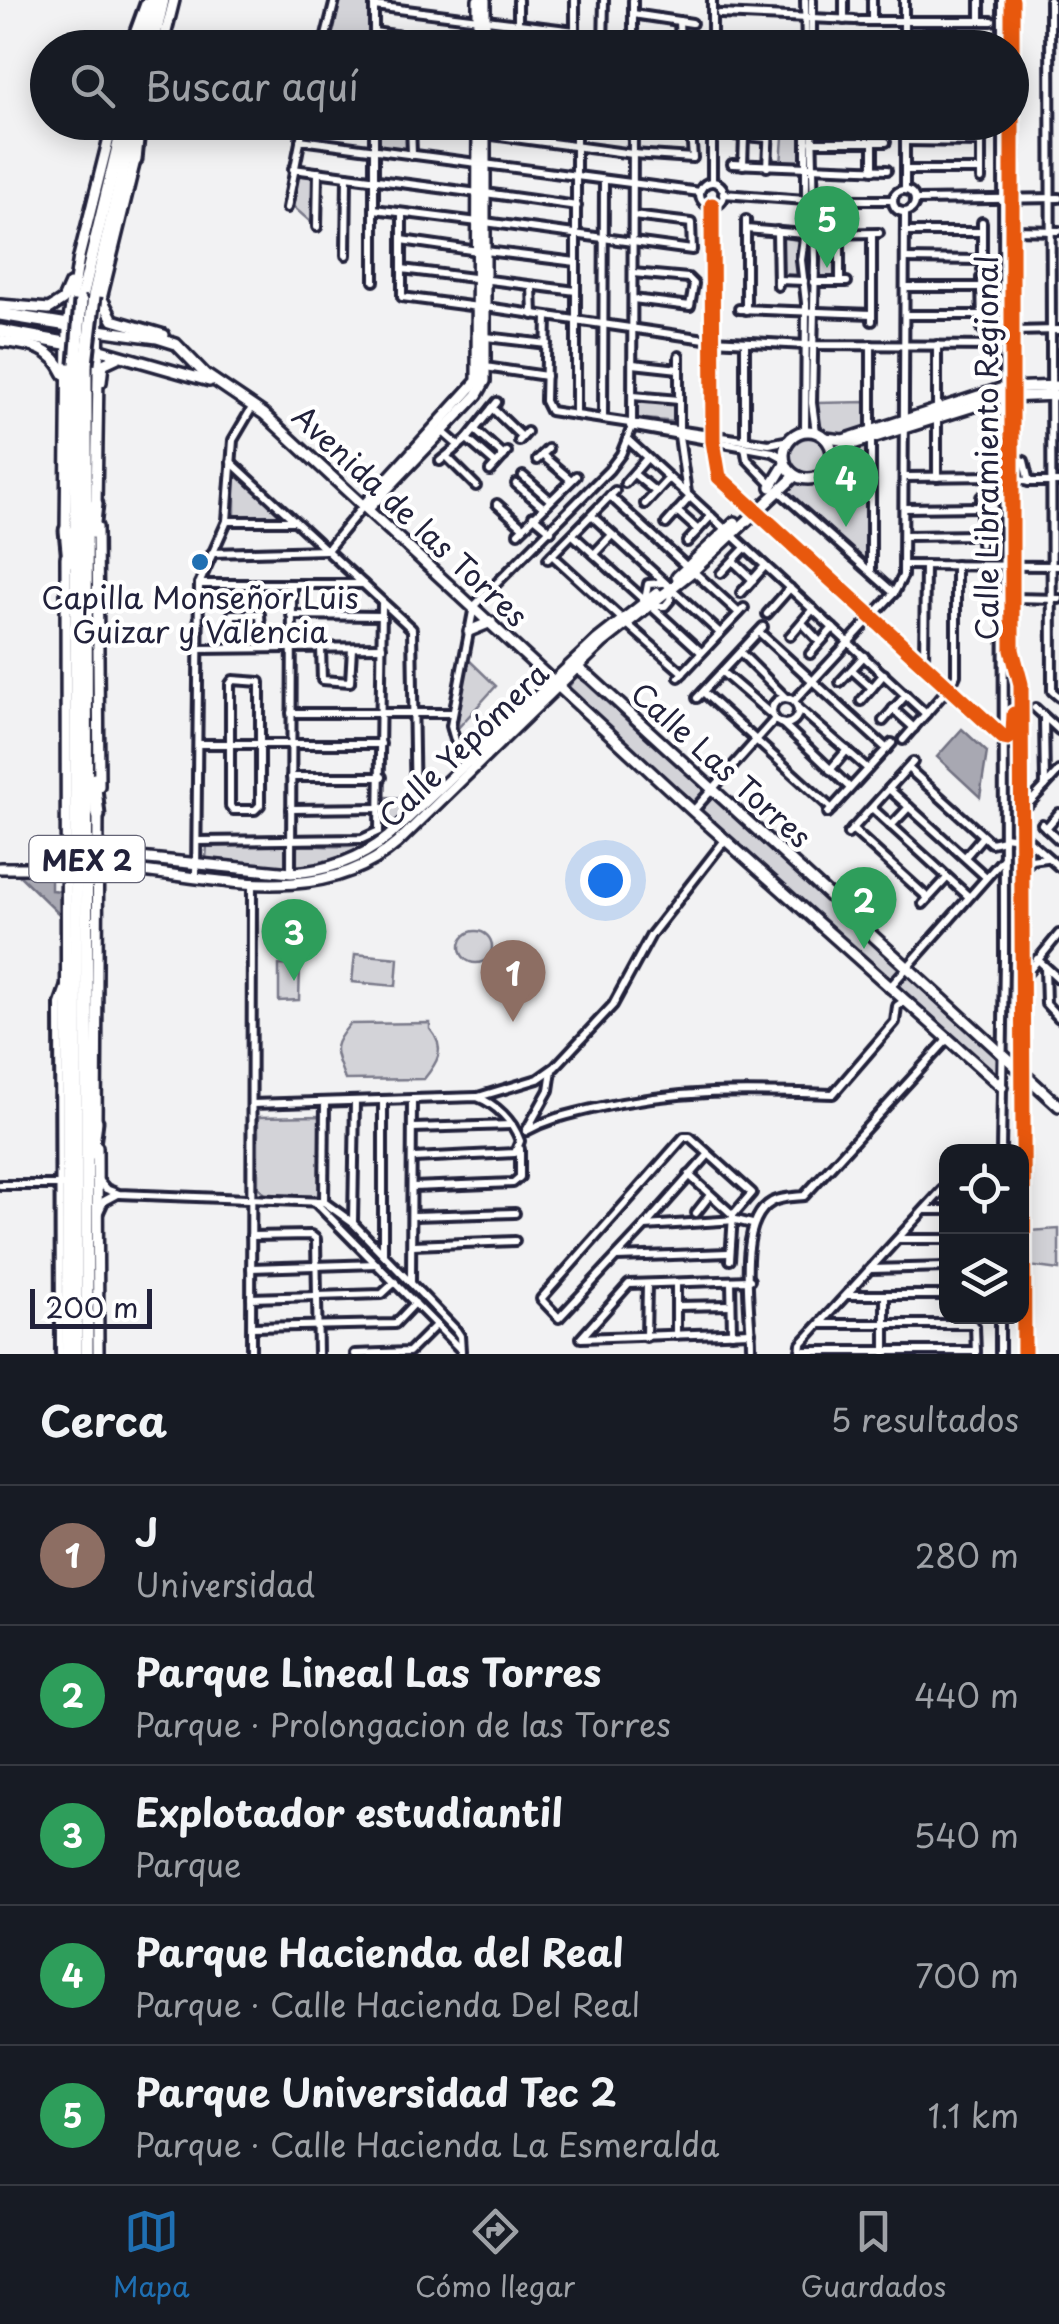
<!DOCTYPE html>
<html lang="es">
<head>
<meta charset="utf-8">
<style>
  body { margin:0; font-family:"Playpen Sans",sans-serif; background:#242831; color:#f1f3f6 }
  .controls { position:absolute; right:30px; bottom:30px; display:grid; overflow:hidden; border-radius:20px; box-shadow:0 5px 25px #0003 }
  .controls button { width:90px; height:90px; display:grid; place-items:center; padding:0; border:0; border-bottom:2px solid #363941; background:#171b24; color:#f1f3f6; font:50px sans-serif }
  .scale { position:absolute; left:30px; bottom:25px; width:122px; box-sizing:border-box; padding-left:10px; border:5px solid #22223b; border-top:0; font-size:28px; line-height:35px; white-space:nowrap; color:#22223b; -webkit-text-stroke:8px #fff; paint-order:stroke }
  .you { position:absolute; left:605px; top:880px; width:35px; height:35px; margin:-25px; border:8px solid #fff; border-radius:50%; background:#1a73e8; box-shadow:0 0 0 15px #1a73e833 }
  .badge { display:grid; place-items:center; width:65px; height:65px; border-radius:50%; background:#1f6fb2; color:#fff; font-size:32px; font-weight:700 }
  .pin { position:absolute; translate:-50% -82px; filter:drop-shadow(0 2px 5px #0008) }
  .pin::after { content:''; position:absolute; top:52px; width:35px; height:30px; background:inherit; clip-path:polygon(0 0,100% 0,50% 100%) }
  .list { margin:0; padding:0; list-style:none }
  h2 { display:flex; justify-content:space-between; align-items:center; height:130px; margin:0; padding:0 40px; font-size:42px }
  h2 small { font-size:32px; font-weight:400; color:#9ea1a6 }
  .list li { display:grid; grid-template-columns:65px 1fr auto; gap:30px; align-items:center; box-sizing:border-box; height:140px; padding:0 40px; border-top:2px solid #363941 }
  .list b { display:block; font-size:38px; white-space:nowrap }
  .list p { margin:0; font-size:32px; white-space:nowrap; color:#9ea1a6 }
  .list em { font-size:32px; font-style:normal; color:#9ea1a6 }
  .icon { flex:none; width:55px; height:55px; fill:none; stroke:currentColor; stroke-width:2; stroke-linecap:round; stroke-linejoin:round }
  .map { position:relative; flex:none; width:1059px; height:1354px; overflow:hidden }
  .search { position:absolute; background:#171b24; box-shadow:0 5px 25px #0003; left:30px; right:30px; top:30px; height:110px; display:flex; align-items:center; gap:25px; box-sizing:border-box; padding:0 35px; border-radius:55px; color:#9ea1a6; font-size:38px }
  .sheet { height:830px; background:#171b24 }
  nav { display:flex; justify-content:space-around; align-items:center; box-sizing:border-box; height:140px; border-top:2px solid #363941; background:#171b24; font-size:28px; color:#9ea1a6 }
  nav a { display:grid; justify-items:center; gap:5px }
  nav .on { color:#1f6fb2 }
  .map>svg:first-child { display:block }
</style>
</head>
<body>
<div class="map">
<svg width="1059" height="1354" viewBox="0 0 1059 1354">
  <rect width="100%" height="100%" fill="#f2f2f3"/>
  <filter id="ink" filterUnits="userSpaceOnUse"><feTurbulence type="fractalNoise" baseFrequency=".01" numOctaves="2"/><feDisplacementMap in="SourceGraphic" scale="20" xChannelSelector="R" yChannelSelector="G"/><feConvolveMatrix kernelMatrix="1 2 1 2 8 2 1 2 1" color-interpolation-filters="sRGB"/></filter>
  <g filter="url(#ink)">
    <g fill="#d3d3d8" stroke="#7a7a8a" stroke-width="2.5">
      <path d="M337,0H371V47L325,48Z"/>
      <path d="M491,23L570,32L572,47L488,48V25Z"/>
      <path d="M376,123H408L407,149L379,147Z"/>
      <path d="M784,123H801V167L781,165Z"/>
      <path d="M296,172L315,177L314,225L289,203Z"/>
      <path d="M782,237L801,241L799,279H780Z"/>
      <path d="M836,240V280L817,279L820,256L817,241Z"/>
      <path d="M637,399L674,403L676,422L636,418Z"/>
      <path d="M867,402L868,428C847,436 830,443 816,423V403Z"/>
      <circle cx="809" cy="457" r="19"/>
      <path d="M865,446L868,448L867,563L786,489L792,482L817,486L831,477L844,453Z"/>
      <path d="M239,473L279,511L280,516L235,515V475Z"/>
      <path d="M468,659L496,686L458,728V719Z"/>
      <path d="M577,675L998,1058V1077L684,799L686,795L658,773L579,699L569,687Z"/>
      <path d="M386,797L409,798V811C377,839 342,872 296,866L297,845C327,845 364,853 386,830Z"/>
      <path d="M285,845L287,866L283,867L206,859L207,846Z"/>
      <circle cx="476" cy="947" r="16"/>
      <path d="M355,954L398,958L396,986L352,982Z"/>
      <path d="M279,965L300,966L299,1000L279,1001Z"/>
      <path d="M430,1023V1029C447,1049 437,1063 424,1079L345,1080C336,1051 328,1050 350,1024Z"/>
      <path d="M321,1116L320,1196L265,1194L258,1187V1117Z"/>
      <path d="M1059,1229V1270L1029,1266V1231Z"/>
    </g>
    <g fill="#a8a8b2" stroke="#727282" stroke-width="2.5">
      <path d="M962,729L987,752L980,797L937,757Z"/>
      <path d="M16,872L51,873V890L61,891V916Z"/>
    </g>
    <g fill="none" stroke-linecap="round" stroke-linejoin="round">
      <defs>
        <g id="minor">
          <path d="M374,0V48"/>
          <path d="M518,0V23"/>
          <path d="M633,0V48"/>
          <path d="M805,0L806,48"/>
          <path d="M844,0V20"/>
          <path d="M980,0V20"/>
          <path d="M1002,0V48"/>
          <path d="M1012,0V650L1021,684L1024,1354"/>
          <path d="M1050,0L1052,691L1059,697"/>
          <path d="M374,6L575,31"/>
          <path d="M633,14L692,23"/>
          <path d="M720,14L855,20"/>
          <path d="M872,20V0"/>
          <path d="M679,21L680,44"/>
          <path d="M860,21H992"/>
          <path d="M374,32L478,47"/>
          <path d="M633,38L709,48"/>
          <path d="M712,44V0"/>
          <path d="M707,46L778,48"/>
          <path d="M323,48L335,0"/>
          <path d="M575,48V0"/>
          <path d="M603,48L604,0"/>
          <path d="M812,48V0"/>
          <path d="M904,48V0"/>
          <path d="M374,122V281"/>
          <path d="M411,122L412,155"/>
          <path d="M576,122V415"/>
          <path d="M812,122L815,260L812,403L816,432"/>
          <path d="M905,122V189"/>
          <path d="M981,122V124"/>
          <path d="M411,125L478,134"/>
          <path d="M485,134L633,154L693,158L691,132L611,122"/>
          <path d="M734,135L767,138"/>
          <path d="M300,140L700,192"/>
          <path d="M905,141L981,142"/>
          <path d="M812,142H886"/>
          <path d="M873,142V170"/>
          <path d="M732,164L887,170"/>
          <path d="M743,165L744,137"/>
          <path d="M767,167L769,126"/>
          <path d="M293,169L478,193"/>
          <path d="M905,170H981"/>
          <path d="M981,179V130"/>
          <path d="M712,181V122"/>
          <circle cx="712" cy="194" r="12"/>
          <circle cx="904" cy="201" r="11"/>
          <path d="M485,193L577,206"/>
          <path d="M723,194L806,200H893"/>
          <path d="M916,200L1059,198"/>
          <path d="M712,205L713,441L719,477L948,688L1008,738L1014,730L1013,665"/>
          <path d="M287,208L304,122"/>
          <path d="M374,209L478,222"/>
          <path d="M402,213V297L478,307"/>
          <path d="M746,220V310"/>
          <path d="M485,222L692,250L691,223L633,216"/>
          <path d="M317,227L318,172"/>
          <path d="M746,229L805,234"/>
          <path d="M1013,230L1059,231"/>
          <path d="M777,231L778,286"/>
          <path d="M905,232H981"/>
          <path d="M813,234L879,233"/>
          <path d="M840,234V282"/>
          <path d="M872,234V321"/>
          <path d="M402,240L478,251"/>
          <path d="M486,251L576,262"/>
          <path d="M346,255L347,176"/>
          <path d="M905,259L981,260"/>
          <path d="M402,269L576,291"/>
          <path d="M982,270V222"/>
          <path d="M981,278L982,329"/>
          <path d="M778,280L804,281"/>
          <path d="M813,282H847"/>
          <path d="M532,286L533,315"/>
          <path d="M905,287H981"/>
          <path d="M633,299L690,306L694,284L688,278L633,273"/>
          <path d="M486,307L712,340L806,345L1013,346"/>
          <path d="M739,309L872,314"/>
          <path d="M905,315H982"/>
          <path d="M547,317L545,401L550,411L769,444L789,440"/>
          <path d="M1013,331L1059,330"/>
          <path d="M486,337L547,344"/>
          <path d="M871,345V432"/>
          <path d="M937,345V409"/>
          <path d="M633,364L679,369"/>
          <path d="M485,367L546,376"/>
          <path d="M633,396L679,400"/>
          <path d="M492,408L522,437"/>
          <path d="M603,419L604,180"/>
          <path d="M937,419V477"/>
          <path d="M630,426L773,452L784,458"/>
          <path d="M679,428V356"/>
          <path d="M475,430L504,456"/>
          <path d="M805,431L806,303L801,260L806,223V122"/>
          <path d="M443,432L459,446"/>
          <path d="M679,436L687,493"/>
          <path d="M871,438V572"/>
          <path d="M467,439L496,464"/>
          <path d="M628,440L726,530"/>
          <path d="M745,440V342"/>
          <path d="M519,441L527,432"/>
          <path d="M745,447L747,459L772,485"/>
          <path d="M542,455L571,480"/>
          <path d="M447,457L476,486"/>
          <path d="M1013,458L1024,461L1029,482"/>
          <path d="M537,460L548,449"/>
          <path d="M440,461L467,439L497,402"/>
          <path d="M231,462L412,629L415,812"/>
          <path d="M490,471L507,452"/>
          <path d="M634,474L656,492"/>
          <path d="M523,476L549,499"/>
          <path d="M904,477L1002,476L1029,482H1059"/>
          <path d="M625,483L647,458"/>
          <path d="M516,484L542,506"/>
          <path d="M778,490L894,593"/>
          <path d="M610,496L688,568"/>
          <path d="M981,497V544"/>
          <path d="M497,504L523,527"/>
          <path d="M645,504L669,478"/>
          <path d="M904,508L981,507"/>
          <path d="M677,511L698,530"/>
          <path d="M533,516L551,531"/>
          <path d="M592,516L720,633"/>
          <path d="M227,521H294"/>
          <path d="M666,524L690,497"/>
          <path d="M518,533L576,476"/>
          <path d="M731,534L926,714"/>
          <path d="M573,535L701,652"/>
          <path d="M904,536L981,535"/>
          <path d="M687,542L711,516"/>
          <path d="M212,553L327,550L364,505"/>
          <path d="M594,554L612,535"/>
          <path d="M552,555L621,618"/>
          <path d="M548,559L615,491"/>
          <path d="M733,561L753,580"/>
          <path d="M904,565L1059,566"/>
          <path d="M693,571L739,613"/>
          <path d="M721,573L745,548"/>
          <path d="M199,584H363"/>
          <path d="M741,593L765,566"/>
          <path d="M1012,598L1059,599"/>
          <path d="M645,600L648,584L663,583"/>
          <path d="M651,606H665L670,600L671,590"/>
          <path d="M767,614L790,588"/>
          <path d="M291,615L382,616"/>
          <path d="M626,623L683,673"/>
          <path d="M803,624L820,642"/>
          <path d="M759,632L887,749"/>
          <path d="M790,636L813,609"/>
          <path d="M231,648L232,614H260L262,648"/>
          <path d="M321,648L322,680L350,682L352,648"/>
          <path d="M197,649L382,647"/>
          <path d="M741,653L785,697"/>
          <path d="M810,654L833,628"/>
          <path d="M924,664L925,565"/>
          <path d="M852,670L872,688"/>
          <path d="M722,672L772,715"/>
          <path d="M679,677L744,608"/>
          <path d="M233,680L260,682V805L255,810H233L230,806V684Z"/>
          <path d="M840,682L864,656"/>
          <path d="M703,692L832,809"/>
          <circle cx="785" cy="711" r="13"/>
          <path d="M697,698L763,627"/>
          <path d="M794,701L894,593L903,576L905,212"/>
          <path d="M861,701L884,674"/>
          <path d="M798,708L868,769"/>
          <path d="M1035,708L1059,730"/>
          <path d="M893,709L914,728"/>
          <path d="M291,713H452"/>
          <path d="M1044,717L1045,786"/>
          <path d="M883,721L906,695"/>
          <path d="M783,724L850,788"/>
          <path d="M903,740L952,684L956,675V565"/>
          <path d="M198,744H381"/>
          <path d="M471,763L455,740L451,726L474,606L609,470L621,454L632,427L633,122"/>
          <path d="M908,768L991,843L1004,840"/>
          <path d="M830,770L847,750"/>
          <path d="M291,777H382"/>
          <path d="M889,789L986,877"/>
          <path d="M872,808L968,896"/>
          <path d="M291,809L382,808"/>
          <path d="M693,811L775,719"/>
          <path d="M1022,811L1059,771"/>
          <path d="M828,813L892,743"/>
          <path d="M1042,824L1059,840"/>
          <path d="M891,826L909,807"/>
          <path d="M1046,828L1059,813"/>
          <path d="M852,829L928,898"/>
          <path d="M848,834L913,762"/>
          <path d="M1004,836L1027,839L1059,867"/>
          <path d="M197,841L362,839L379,831L382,604"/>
          <path d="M965,857L982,837"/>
          <path d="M1023,869L1031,860L1046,858"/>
          <path d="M291,873L292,584"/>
          <path d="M196,877L199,584L227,521L233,440L253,406"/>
          <path d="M923,904L947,878"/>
          <path d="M1037,959L1059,979"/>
          <path d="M1045,967L1046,1004L1059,1018"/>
          <path d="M1023,978L1059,934"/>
          <path d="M889,988L1003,859"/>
          <path d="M478,1097L538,1079L555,1067L613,1005L651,935L725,840"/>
          <path d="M252,1104L477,1097C496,1104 513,1121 520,1141L515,1153L414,1158"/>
          <path d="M413,1128L512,1125"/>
          <path d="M526,1131C548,1119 567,1115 592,1109C678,1089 745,1091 833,1094L895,1022L897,1006L904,1001"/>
          <path d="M526,1131L549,1090L552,1070"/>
          <path d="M1001,1152L1004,960L1003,122"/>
          <path d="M708,1155L645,1226L736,1220L752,1224"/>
          <path d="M689,1175L733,1215"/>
          <path d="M98,1180L106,1189L119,1194L324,1202L353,1223L456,1330L460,1336L461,1351"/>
          <path d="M0,1185H64"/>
          <path d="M413,1187L513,1183L520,1177V1149"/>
          <path d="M324,1202L325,1102"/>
          <path d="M316,1203L460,1349"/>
          <path d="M926,1210H946"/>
          <path d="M99,1212L104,1201L117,1194"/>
          <path d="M696,1213L710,1195"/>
          <path d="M413,1216L515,1213"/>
          <path d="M353,1222L355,1101"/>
          <path d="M645,1226L559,1318L541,1299L684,1137H690L752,1193L733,1215L730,1260"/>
          <path d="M251,1236L311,1235L316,1239L318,1354"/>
          <path d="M899,1239H946"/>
          <path d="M413,1245L515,1241"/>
          <path d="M383,1253V1100"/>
          <path d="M617,1257L728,1253"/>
          <path d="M251,1268L377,1264"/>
          <path d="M871,1269L946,1267"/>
          <path d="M750,1280L629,1284L581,1338L751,1332"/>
          <path d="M731,1281L732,1333"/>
          <path d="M411,1283L412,1099"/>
          <path d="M847,1295H946"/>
          <path d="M251,1298L382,1294L395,1282"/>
          <path d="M676,1306L731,1305"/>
          <path d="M1000,1316V1354"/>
          <path d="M821,1324H972L975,1326L976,1354"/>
          <path d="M252,1327L395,1324L415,1303"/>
          <path d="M676,1335V1283"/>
          <path d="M646,1337L647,1284"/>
          <path d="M751,1346C751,1309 735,1222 772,1202C781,1197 795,1197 804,1196L947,1040"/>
          <path d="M800,1351H976"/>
          <path d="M885,1353V1295"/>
          <path d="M60,1354L59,1004L66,984"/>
          <path d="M251,1354L252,883"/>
          <path d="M355,1354L409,1352L436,1325"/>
          <path d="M800,1354L801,1344L946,1186"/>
        </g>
        <g id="major">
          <path d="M485,0V48"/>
          <path d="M162,48L174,0"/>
          <path d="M478,48V0"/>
          <path d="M101,297L113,320L164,335"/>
          <path d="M0,305L49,309L63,300L70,284"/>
          <path d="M99,330L157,338L176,344L205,374L264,414L693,811L1002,1087"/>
          <path d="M0,341C28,345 51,345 64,374"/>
          <path d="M97,349L209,381"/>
          <path d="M101,382L103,364L118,357"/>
          <circle cx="808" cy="455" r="24"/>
          <path d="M825,438L843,440L1003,388L1059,386"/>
          <path d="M832,459L839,450L853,444L1003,397L1059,395"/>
          <path d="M771,487L785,464"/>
          <path d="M364,505L477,381L478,122"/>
          <path d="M96,506L99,307L136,156"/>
          <path d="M368,509L477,395L485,381V122"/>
          <path d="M97,527L99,786"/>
          <path d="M66,536L68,325L79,257L113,122"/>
          <path d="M66,557L67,1354"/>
          <path d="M677,577L735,522"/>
          <path d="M469,631L491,622"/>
          <path d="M573,665L591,678L1059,1106"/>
          <path d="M98,854L291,873C328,871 359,860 388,837L597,640L657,593"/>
          <path d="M98,867C196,871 314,915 397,843L602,643L693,571L795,476"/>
          <path d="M0,868H66"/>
          <path d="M96,1126L98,812"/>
          <path d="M97,1147L98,1354"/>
        </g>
        <g id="highway">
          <path d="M132,45L147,4"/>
          <path d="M143,48L154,0"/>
          <path d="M152,48L163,0"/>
          <path d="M135,160L138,130"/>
          <path d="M94,296L134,122"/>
          <path d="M81,301L124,122"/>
          <path d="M0,314L99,330"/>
          <path d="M0,331L97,349"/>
          <path d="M76,364V1354"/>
          <path d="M86,364L87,1354"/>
          <path d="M66,530L69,561"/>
          <path d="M93,532L96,504"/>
          <path d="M94,779L98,815"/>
          <path d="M92,1153L96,1121"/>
        </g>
      </defs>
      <use href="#minor" stroke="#22223b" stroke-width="14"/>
      <use href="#major" stroke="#22223b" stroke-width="16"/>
      <use href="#highway" stroke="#22223b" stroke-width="19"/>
      <use href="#minor" stroke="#fff" stroke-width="6"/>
      <use href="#major" stroke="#fff" stroke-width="9"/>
      <use href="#highway" stroke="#fff" stroke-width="11"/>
      <defs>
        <g id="highway-bridge">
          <path d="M76,364L81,301"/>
          <path d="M86,364L94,296"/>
        </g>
      </defs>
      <use href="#highway-bridge" stroke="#22223b" stroke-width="19" stroke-linecap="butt"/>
      <use href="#highway-bridge" stroke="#fff" stroke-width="11"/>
      <defs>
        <g id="cycleway">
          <path d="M1012,0V650L1021,684L1024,1354"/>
          <path d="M712,205L713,441L719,477L1003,737L1008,738L1013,734L1014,714"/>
        </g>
      </defs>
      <use href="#cycleway" stroke="#fff" stroke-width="21"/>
      <use href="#cycleway" stroke="#e8590c" stroke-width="15"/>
    </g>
  </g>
  <circle fill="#1f6fb2" stroke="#fff" stroke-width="4" cx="200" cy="562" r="10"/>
  <g text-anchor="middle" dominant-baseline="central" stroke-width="9" stroke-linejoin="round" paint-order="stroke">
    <rect fill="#fff" stroke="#646476" stroke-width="2.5" x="29.5" y="836" width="115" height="46" rx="8"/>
    <g font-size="28" font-weight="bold" fill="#22223b">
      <text x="87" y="859">MEX 2</text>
    </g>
    <g font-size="30" fill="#22223b" stroke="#fff">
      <text transform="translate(985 448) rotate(-90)">Calle Libramiento Regional</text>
      <text transform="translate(411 515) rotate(43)">Avenida de las Torres</text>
      <text transform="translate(463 744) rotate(-44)">Calle Yepómera</text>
      <text transform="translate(722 764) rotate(42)">Calle Las Torres</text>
    </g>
    <g font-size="30" fill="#22223b" stroke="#fff">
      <text x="200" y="596">Capilla Monseñor Luis<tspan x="200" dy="34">Guizar y Valencia</tspan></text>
    </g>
  </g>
</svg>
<div class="controls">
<button><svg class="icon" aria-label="locate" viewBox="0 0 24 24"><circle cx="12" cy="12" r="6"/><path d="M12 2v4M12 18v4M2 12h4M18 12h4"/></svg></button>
<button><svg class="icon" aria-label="layers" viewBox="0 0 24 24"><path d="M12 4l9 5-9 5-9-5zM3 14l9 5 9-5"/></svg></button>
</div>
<div class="scale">200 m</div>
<div class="you"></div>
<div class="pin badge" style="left:513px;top:1022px;background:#8d6e63">1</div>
<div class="pin badge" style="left:864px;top:949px;background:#2e9e5b">2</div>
<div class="pin badge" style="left:294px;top:981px;background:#2e9e5b">3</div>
<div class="pin badge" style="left:846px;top:527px;background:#2e9e5b">4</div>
<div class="pin badge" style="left:827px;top:268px;background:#2e9e5b">5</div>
<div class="search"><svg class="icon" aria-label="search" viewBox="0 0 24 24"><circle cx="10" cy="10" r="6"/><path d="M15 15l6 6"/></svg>Buscar aquí</div>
</div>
<section class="sheet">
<h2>Cerca<small>5 resultados</small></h2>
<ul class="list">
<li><span class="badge" style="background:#8d6e63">1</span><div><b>J</b><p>Universidad</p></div><em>280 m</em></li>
<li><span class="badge" style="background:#2e9e5b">2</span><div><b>Parque Lineal Las Torres</b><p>Parque · Prolongacion de las Torres</p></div><em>440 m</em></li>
<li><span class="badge" style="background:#2e9e5b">3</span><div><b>Explotador estudiantil</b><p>Parque</p></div><em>540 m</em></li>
<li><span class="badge" style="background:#2e9e5b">4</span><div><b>Parque Hacienda del Real</b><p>Parque · Calle Hacienda Del Real</p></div><em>700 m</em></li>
<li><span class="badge" style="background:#2e9e5b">5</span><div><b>Parque Universidad Tec 2</b><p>Parque · Calle Hacienda La Esmeralda</p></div><em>1.1 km</em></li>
</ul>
</section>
<nav>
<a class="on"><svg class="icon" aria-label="map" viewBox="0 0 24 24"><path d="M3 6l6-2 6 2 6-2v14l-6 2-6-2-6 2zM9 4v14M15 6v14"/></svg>Mapa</a>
<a><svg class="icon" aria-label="directions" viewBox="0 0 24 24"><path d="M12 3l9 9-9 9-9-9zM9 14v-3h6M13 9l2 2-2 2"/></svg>Cómo llegar</a>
<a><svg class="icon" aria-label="saved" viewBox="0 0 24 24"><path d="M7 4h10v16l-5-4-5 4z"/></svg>Guardados</a>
</nav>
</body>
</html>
